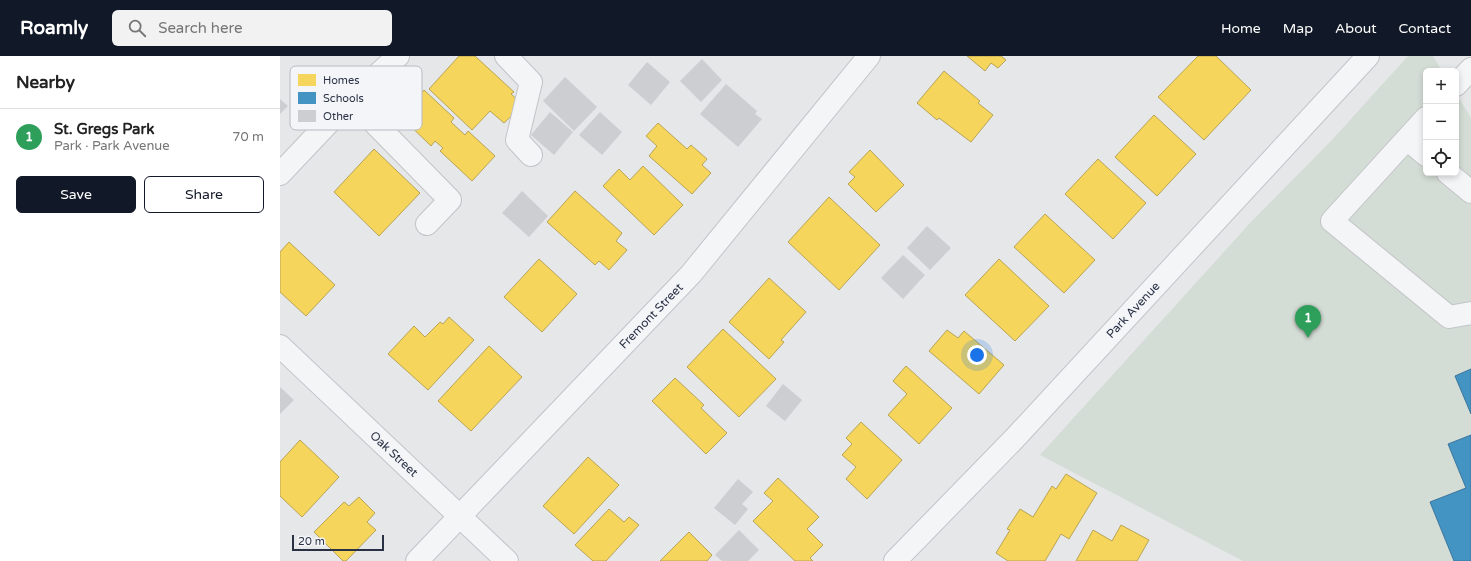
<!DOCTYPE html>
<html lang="en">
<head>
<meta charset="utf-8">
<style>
  body { margin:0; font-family:"Varela Round",sans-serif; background:#f2f2f2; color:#222 }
  .controls { position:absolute; right:12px; top:12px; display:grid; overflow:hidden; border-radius:6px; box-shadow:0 2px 6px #0003 }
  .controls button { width:36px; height:36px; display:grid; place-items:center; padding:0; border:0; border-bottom:1px solid #e0e0e0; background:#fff; color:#222; font:20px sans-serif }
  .scale { position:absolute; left:12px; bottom:10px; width:92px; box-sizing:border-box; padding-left:4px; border:2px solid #2a3144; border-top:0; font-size:11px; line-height:14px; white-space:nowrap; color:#2a3144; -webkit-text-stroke:3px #f3f5f8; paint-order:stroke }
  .you { position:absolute; left:697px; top:299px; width:14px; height:14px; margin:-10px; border:3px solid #fff; border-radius:50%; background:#1a73e8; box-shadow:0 0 0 6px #1a73e833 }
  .badge { display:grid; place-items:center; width:26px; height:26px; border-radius:50%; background:#111827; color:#fff; font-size:13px; font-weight:700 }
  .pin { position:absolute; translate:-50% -33px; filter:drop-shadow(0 1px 2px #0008) }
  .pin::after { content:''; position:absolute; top:21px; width:14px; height:12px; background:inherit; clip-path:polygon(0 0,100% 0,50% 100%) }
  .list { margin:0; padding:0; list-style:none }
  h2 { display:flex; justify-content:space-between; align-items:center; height:52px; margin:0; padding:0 16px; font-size:17px }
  h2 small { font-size:13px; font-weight:400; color:#767676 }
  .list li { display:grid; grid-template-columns:26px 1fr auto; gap:12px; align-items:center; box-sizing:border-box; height:56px; padding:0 16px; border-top:1px solid #e0e0e0 }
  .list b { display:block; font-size:15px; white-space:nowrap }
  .list p { margin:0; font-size:13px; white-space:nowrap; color:#767676 }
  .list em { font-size:13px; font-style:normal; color:#767676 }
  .actions { display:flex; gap:8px; padding:12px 16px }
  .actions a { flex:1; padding:9px 0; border:1px solid #111827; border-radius:6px; text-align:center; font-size:14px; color:#111827 }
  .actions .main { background:#111827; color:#fff }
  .icon { flex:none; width:22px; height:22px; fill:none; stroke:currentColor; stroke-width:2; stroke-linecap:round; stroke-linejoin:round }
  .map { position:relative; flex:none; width:1191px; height:505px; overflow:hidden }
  header { display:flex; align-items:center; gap:24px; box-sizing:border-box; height:56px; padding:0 20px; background:#111827; color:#fff }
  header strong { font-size:19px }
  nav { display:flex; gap:22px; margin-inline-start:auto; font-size:14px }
  .search { width:280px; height:36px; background:#f2f2f2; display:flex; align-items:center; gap:10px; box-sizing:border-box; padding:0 14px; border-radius:6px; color:#767676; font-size:15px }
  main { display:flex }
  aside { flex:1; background:#fff }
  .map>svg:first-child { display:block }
</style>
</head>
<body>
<header>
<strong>Roamly</strong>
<div class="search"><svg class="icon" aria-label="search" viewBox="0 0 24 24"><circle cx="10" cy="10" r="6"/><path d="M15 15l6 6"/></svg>Search here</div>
<nav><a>Home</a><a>Map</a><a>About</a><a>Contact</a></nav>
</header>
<main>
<aside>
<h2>Nearby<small></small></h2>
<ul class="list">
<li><span class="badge" style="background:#2e9e5b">1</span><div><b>St. Gregs Park</b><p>Park · Park Avenue</p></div><em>70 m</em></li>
</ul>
<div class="actions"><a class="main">Save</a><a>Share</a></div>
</aside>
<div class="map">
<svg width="1191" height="505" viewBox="0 0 1191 505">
  <rect width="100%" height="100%" fill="#e5e7e9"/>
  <path fill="#d4ddd5" d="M1128,0H1153L1162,15H1146V117H1176V37L1191,62V505H963L760,399L971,166L1051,85Z"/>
  <g fill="#f6d55c" stroke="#b9a455">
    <path d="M179,0H195L234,36L231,38L243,49L224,67L210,55L192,74L149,33Z"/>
    <path d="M687,0H721L726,4L718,12L711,7L705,15Z"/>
    <path d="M918,0H936L971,34L924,84L878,41Z"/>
    <path d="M664,15L700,45L698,47L713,59L691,86L659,62L657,64L637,47Z"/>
    <path d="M144,34L174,62L171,66L185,79L188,75L215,100L192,125L160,95L163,92L155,85L151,90L120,60Z"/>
    <path d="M874,59L916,98L877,140L835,101Z"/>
    <path d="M378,67L407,93L411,89L427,103L422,109L431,117L412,138L369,100L377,90L366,80Z"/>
    <path d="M94,93L140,137L99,180L54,136Z"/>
    <path d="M590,94L624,129L596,156L568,128L575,121L569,116Z"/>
    <path d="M818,103L866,147L833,183L785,138Z"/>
    <path d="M363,110L403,149L374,179L323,130L339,113L350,124Z"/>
    <path d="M295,135L342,177L336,185L347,194L329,214L319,205L315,209L267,166Z"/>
    <path d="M549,141L600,189L559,234L508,186Z"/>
    <path d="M765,158L815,204L784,237L734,191Z"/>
    <path d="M9,186L55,229L26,260L0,236V196Z"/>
    <path d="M259,203L297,238L262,276L224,241Z"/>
    <path d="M719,203L769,250L735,285L685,239Z"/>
    <path d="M489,222L526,256L501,284L504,286L489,303L449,266Z"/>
    <path d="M169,261L194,284L148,334L108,298L134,270L145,281L160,266L163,268Z"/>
    <path d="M443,273L496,323L459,361L407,311Z"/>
    <path d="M667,274L678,282L684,275L724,309L699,338L649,295Z"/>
    <path d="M209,290L242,321L191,375L158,345Z"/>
    <path d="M626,310L672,352L639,388L608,359L627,338L613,325Z"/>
    <path d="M395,322L424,349L421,352L447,377L426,398L372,345Z"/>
    <path d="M581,366L622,404L587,443L566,423L576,411L562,399L572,388L566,382Z"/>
    <path d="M20,384L59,421L22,461L0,440V406Z"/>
    <path d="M308,401L339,429L294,478L263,450Z"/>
    <path d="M786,418L817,437L789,483L781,478L765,505H728L716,497L730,474L727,473L740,453L753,461L772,430L776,433Z"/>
    <path d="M498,422L539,461L527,473L543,489L530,502L533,505H515L473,465L493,445L484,437Z"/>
    <path d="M79,441L95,457L87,466L96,474L66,505H63L34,476L64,446L69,450Z"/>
    <path d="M329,453L344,466L349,461L359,469L326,505H313L295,489Z"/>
    <path d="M841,469L869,484L857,505H796L813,474L832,485Z"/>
    <path d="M409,476L432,499L427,505H380Z"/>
  </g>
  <g fill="#4393c3" stroke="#3c769d">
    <path d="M1191,313V358L1175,320Z"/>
    <path d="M1191,379V505H1174L1150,446L1186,432L1168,388Z"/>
  </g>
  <g fill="#ccced1">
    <path d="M422,3L442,24L421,46L400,25Z"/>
    <path d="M367,6L390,26L371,49L348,29Z"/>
    <path d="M285,21L317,51L294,75L263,45Z"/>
    <path d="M446,28L477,55L475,58L482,63L458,91L420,58Z"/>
    <path d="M0,43L8,50L0,58Z"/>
    <path d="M270,56L293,76L274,99L251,79Z"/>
    <path d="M320,56L342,76L322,99L299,79Z"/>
    <path d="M242,135L268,160L249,181L222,157Z"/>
    <path d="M647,170L671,192L650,214L627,192Z"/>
    <path d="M623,199L645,219L623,243L601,222Z"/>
    <path d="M503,328L522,344L505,365L486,350Z"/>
    <path d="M0,331L14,344L0,358Z"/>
    <path d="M458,423L473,436L462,448L468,453L455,469L434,452Z"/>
    <path d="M459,474L479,494L468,505H442L435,499Z"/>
  </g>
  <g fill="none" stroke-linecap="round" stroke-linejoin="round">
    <defs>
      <g id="minor">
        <path d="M226,0L251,26L237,84L251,99"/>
        <path d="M1176,29L1191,13"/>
        <path d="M71,43L170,144L147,168"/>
        <path d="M1146,62L1052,165L1169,261L1191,257"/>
        <path d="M1127,83L1146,99"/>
        <path d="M1168,117L1191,136"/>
        <path d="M0,118L71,43L118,0"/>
        <path d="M0,290L227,505"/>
        <path d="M137,505L411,218L589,0"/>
        <path d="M615,505L734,383L1088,0"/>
      </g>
    </defs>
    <use href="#minor" stroke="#c2c4c7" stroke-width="24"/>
    <use href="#minor" stroke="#f4f5f6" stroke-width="22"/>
  </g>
  <g text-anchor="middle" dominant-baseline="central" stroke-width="4" stroke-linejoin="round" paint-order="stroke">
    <g font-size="12" fill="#2a3144" stroke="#f3f5f8">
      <text transform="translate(853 254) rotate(-47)">Park Avenue</text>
      <text transform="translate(371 260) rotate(-46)">Fremont Street</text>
      <text transform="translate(114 398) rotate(43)">Oak Street</text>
    </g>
  </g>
  <rect x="10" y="10" width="132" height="64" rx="6" fill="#f3f5f8" stroke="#b7bac2" stroke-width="1"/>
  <rect x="18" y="18" width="18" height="12" fill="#f6d55c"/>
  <rect x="18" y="36" width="18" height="12" fill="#4393c3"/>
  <rect x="18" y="54" width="18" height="12" fill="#ccced1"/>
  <g font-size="11" fill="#2a3144">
    <text x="43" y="28">Homes</text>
    <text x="43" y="46">Schools</text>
    <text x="43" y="64">Other</text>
  </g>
</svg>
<div class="controls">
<button>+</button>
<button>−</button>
<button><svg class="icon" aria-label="locate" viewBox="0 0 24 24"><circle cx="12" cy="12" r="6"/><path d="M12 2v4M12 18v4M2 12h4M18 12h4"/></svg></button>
</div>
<div class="scale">20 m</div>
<div class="you"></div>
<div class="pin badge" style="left:1028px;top:282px;background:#2e9e5b">1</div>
</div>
</main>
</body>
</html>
